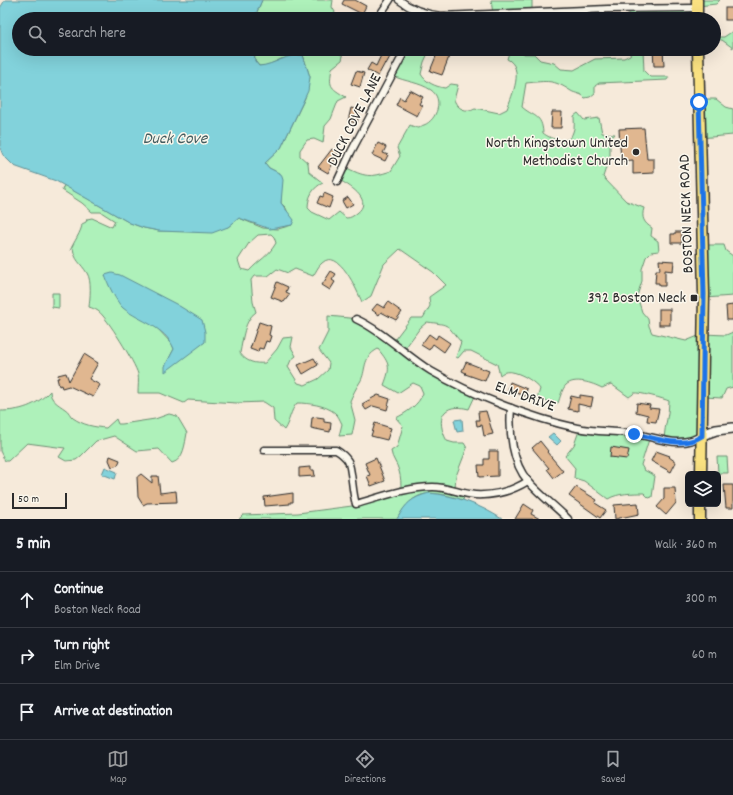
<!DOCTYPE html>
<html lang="en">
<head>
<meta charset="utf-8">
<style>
  body { margin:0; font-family:Dekko,sans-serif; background:#20242c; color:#f1f3f6 }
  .controls { position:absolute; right:12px; bottom:12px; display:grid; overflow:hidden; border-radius:6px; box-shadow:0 4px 16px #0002 }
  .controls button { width:36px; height:36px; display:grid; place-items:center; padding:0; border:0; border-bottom:1px solid #363941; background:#171b24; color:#f1f3f6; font:20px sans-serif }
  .scale { position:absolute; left:12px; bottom:10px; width:55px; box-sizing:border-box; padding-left:4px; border:2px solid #2b2b2b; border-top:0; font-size:11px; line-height:14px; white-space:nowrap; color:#2b2b2b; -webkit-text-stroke:3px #fbf7ec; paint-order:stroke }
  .stop { position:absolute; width:12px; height:12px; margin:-9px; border:3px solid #1a73e8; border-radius:50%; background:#fff }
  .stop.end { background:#1a73e8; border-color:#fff; box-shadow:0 1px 4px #0008 }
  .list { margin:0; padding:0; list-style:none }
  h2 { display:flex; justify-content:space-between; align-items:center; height:52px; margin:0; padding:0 16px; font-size:17px }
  h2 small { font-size:13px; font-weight:400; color:#9ea1a6 }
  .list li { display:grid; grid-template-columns:26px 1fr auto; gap:12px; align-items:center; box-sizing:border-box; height:56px; padding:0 16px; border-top:1px solid #363941 }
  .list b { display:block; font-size:15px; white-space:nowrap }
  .list p { margin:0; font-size:13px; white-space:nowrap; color:#9ea1a6 }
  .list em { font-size:13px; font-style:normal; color:#9ea1a6 }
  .icon { flex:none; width:22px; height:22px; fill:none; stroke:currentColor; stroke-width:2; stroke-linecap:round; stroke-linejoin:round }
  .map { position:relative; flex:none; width:733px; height:519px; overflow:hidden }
  .search { position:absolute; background:#171b24; box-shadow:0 4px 16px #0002; left:12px; right:12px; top:12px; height:44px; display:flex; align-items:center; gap:10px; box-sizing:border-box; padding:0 14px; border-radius:22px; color:#9ea1a6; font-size:15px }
  .sheet { height:220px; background:#171b24 }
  nav { display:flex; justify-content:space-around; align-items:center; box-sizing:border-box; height:56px; border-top:1px solid #363941; background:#171b24; font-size:11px; color:#9ea1a6 }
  nav a { display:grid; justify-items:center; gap:2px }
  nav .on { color:#98999b }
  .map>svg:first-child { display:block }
</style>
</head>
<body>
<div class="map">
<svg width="733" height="519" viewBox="0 0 733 519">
  <rect width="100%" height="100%" fill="#f6eada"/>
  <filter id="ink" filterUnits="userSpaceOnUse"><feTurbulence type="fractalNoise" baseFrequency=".025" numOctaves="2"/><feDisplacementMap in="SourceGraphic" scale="8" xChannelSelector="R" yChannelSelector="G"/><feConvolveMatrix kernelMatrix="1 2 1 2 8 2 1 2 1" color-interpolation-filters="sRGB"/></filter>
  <g filter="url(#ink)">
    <g fill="#aef1ba" stroke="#6c8e72" fill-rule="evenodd">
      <path d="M262,0H333L332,7L335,12L332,19H254Z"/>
      <path d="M491,0H532V11L493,14Z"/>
      <path d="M697,0H720L716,4L698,6Z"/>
      <path d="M694,9L697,19H629V11Z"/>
      <path d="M733,31V48L722,40H714V37H724Z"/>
      <path d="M254,49H333L343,56L342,60L332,68C329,86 329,87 346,97L338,101L331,119L325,126L323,143L314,139L307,140L300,150V156L308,163L309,172L323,183C313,187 308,197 308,208L312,212L329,220L339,212L346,218C351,218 353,216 357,213C373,201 352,187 341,181L345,167C365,177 370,178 391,171L400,156L397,148L410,125C412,126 416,128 419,128C421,127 422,125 424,125C437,120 444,99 431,90C419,82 406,82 393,76L407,49H430L424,62L421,74C425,82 436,87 445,88L451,84L458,85L454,100C458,109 466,113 475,108L499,113L507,109C512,95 525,68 507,59L510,49H519L524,54H534L540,60L554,63L561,69L574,70L595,59L624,58L630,55L633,49H643L644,71L650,77H669L667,80L599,83L595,86V93L590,97L585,98C581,93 576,94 571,91C553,79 548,81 526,83L522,107C533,117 542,114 543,133C550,139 569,146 573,132C575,128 574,121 574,116L578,113L584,120L599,118L602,133L615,134L610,140V155L603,177L626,201L644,208C641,218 644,223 652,228L651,236L658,241L659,251L651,252L646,257L642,269V281L637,296L642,312L648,319L649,326L652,333L686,341L703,334L726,335L733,332V387L726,389L722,398L704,397L700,442L664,438C665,425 669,414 669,401C665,399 639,392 634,393C634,394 630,396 629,397L611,384L602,388C592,383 575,377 566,385C562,389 560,398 558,403L537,399L540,389C534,380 509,365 500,375L497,364L471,351H464L458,358L456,357L461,342C445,324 452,325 427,322L420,328L406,347L407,349L431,368L477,392L469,409C442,402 435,419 447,441L454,443H464L467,448L456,476L455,487L459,492L465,494L463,500C431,490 415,488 397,519H239L243,515L298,513L352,506L401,491C401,484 401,477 399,471C397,463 392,459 391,451L397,447L403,426L396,418C406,413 419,405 423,393L420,386L413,383L398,393L384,385C391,367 390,364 378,349C361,358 367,371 360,382C356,388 353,394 350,401L355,420L352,435L339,436L342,424C340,420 338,415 335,413C326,405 308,403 297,403C290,411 290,421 284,430L274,421L273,408L264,402L237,403L188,400L184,403L160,393H138C138,387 139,380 138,374C135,363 107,317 98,311C95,309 92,308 89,307C90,298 92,281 87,273C80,262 75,261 73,248L70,251C73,243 82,231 82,224L86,222L87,219L92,218L112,227L115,221L101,212H92L82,203L62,190L64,185L130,223L144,228L159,231H189L228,227L239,218L263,228L278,229L292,225L286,208L281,203V188L275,171L269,168L265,163L281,148L305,98L310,77L303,55L281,59L267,66H259L255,61ZM271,234L274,237L276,243C267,258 260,259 249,271L241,269L238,260L249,243L258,235ZM400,249L433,272L446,285L429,297L430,306L423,318H411L395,339L377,327L360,319L328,316V332L319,350L329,363L328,370L318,379L305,385L298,383L288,367L291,360L296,356L291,347L293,337L283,338L277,349L265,363C255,364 246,362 240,353C243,339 244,320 256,312L253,302L251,280L254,276H268L277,269L288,273L295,269L313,276C316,272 318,266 322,263C339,247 357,291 362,302L371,296L384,264ZM157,328L205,342L165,366L174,349L172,344Z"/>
      <path d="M699,99H716L726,107L733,109V135L700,138Z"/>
      <path d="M703,245H724L726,251L733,256V296L705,298Z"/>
      <path d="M52,293H59V308L52,307Z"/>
      <path d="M50,391C50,400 58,404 65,409C69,411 70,416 73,418C83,425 94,427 106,428L116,419L118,424H122L155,419L169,414L177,416L187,433C185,443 184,460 172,463L159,449L137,451L114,436L96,441L81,456L76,460L66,461L59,457L65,448L27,443L8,461H5L0,451V411C20,411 36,406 50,391Z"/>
      <path d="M580,428L650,436L641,465L644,470L655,476L652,497L649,498L644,493C633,493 618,493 608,499L584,481L574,478L575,468L565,456L574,445Z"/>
      <path d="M717,457H727L728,473H718Z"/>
    </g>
    <g fill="#82d2db" stroke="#5f8f95">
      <path d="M5,0H262L254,19H19V49H254L255,61L259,66C275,65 287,53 303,55L310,77L308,91L281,148L265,163L269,168L281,174L283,180L281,203L294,220L292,225L270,229L239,218L228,227L212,233L159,231L144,228L130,223L56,181L14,166L3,155L0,148V8Z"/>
      <path d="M112,273L120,275L176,304L202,320L205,332V342L165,372V366L174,349C165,326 140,322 123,308C117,303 107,283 105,275Z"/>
      <path d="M462,419L463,431L457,432L454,420Z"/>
      <path d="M553,433L561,441L557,445L548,437Z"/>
      <path d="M105,467L117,472L115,479L102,474Z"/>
      <path d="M429,493C455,495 480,505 502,519H397C406,503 411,498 429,493Z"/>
    </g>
    <g fill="#e0b790" stroke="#2b2b2b">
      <path d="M344,0H355L366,6L362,14L342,4Z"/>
      <rect x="725" y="8" width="8" height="12"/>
      <path d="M379,49H396L393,56L391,55L386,64L385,63L378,76L367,70L371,63L376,66L383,51Z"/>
      <path d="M439,49H448L446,55L449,57L442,75L430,71Z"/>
      <path d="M653,49H663L664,66H654Z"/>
      <path d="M356,71L364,73L360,87L351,84Z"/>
      <path d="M410,90L423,97L419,104L422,106L417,116L396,105L400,97L404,100Z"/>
      <path d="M351,108L360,110L357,123L348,121Z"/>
      <path d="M552,112H562L561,128H551Z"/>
      <path d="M644,128L647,159H654V173L633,174V160L621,161L619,129Z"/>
      <path d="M378,143L386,147L383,153L388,155L385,161L372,155Z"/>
      <path d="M332,149L338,153L328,173L318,167Z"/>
      <path d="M324,193L333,197L329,208L317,203L320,196L323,197Z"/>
      <path d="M348,197L353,204L346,208L342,201Z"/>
      <path d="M675,232H681L682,243H671V234H675Z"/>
      <path d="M659,260L674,261L673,271L665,270V286H659V283H655L656,270H660Z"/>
      <path d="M331,271L336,274L332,280L335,282L330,290L322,285Z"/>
      <path d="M277,282L288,287L286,292L290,294L284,302L271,297Z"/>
      <path d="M388,302L402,312L396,320L381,312L379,315L372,310L377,304L384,308Z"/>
      <path d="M733,305V320H727L726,306Z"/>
      <rect x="659" y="309" width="11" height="16"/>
      <path d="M259,322L271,326L269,335L271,336L269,342L266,341L263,349L259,348L258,352L250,349Z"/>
      <path d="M429,334L436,339L438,335L450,343L444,352L433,344L429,350L421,345Z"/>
      <path d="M84,354L98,363L89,379L100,385L93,397L69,386L62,388L61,385L59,386L57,378H59L58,375L66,373L69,381Z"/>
      <path d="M314,358L318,365L303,374L298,365Z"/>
      <path d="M466,362L489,371L485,381L465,374L466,373L462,371Z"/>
      <path d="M510,382L527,389L525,396L508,390Z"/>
      <path d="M378,395L390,399L387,410L373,406L366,410L362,404Z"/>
      <path d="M580,395L593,397L591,407L578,404V411L568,409L571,396L580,398Z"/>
      <path d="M637,403L650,405L649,408L659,409L656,422L647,421L648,415L636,412Z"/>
      <path d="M486,411L493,434L484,436L482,425L477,426L476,420H479L478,412Z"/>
      <path d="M317,417L324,418V422L331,423L330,432L311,428L312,418Z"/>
      <path d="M375,423L391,428L387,440L371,436Z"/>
      <path d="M540,441L548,451L547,452L563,471L554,478L547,469L549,468L532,448Z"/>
      <path d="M611,447L629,450L627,459L610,457Z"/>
      <path d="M489,451H498V476L479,477L478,465H484V459H489Z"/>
      <path d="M656,451L670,456L669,457L676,462L671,472L651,461Z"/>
      <path d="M110,456L120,460L118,465L112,467L109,460Z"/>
      <path d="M376,458L385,481L371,486L367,476L370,475L365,463Z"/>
      <path d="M310,467V470H314L315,476L299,477V468Z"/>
      <path d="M141,474L152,483V476H158L160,493L176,491L177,502L147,503L143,505L138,497L137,477Z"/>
      <path d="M724,485H733V508H726Z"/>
      <path d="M576,487L597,500L595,503L606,510L600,518L569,496Z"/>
      <path d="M664,488H675L676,503L666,515L657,507L664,499Z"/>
      <path d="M293,493V502H290V504L265,506L264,497Z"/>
      <path d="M638,503L639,514L615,519L614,505Z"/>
      <path d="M524,504L533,510L531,514L540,519H515Z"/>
    </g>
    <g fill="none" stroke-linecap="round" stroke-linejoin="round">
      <defs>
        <g id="street">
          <path d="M399,0C412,10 425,14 441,16L608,9L697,8"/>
          <path d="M377,19L390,0"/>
          <path d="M337,182L351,152L406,49"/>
          <path d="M356,319C384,332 405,355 431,371C472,395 531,418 577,428C596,432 616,431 635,434C657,437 681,450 702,435"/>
          <path d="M511,408C509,431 512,463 528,481C540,495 555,506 568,519"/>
          <path d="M264,450H336C341,453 345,456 348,461C352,468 352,493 356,504C381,497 407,487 433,487C448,487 461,494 475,495C494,496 512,491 528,481"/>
        </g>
        <path id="secondary" d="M702,435L716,430L733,428"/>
        <g id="primary">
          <path d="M697,0V19"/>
          <path d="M698,49L704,294L701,474"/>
          <path d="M700,519V504"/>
        </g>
      </defs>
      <use href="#street" stroke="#2b2b2b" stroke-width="9"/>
      <use href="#secondary" stroke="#2b2b2b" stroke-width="12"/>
      <use href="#primary" stroke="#2b2b2b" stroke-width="13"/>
      <use href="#street" stroke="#fbf7ec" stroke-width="6"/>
      <use href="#secondary" stroke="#fbf7ec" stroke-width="9"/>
      <use href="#primary" stroke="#fae181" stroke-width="10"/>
    </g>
  </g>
  <g fill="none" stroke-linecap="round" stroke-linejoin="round" filter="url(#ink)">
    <path stroke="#1a73e8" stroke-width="5" d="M634,434C656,438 682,449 702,436L704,294L699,102"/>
  </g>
  <g fill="#2b2b2b" stroke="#fbf7ec" stroke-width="1.5">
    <circle cx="636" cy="152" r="4"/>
    <rect x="690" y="294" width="8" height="8" rx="2"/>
  </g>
  <g text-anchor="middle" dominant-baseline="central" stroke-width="3" stroke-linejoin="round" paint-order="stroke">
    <g font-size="16" fill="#2b2b2b" stroke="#fbf7ec">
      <text transform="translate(355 120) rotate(-63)">DUCK COVE LANE</text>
      <text transform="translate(687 214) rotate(-92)">BOSTON NECK ROAD</text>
      <text transform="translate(525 397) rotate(20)">ELM DRIVE</text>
    </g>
    <g font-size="16" fill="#2b2b2b" stroke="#fbf7ec" text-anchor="end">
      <text x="628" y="143">North Kingstown United<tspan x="628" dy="18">Methodist Church</tspan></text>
      <text x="686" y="298">392 Boston Neck</text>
    </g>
    <g font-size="17" font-style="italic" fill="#455d60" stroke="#fbf7ec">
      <text x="175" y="140">Duck Cove</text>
    </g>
  </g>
</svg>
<div class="controls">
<button><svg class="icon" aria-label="layers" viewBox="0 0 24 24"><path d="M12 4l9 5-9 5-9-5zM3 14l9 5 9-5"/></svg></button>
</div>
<div class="scale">50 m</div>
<div class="stop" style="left:699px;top:102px"></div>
<div class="stop end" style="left:634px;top:434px"></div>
<div class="search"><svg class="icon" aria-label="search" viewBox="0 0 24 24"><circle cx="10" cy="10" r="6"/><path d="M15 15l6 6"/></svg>Search here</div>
</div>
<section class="sheet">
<h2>5 min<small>Walk · 360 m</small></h2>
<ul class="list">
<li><svg class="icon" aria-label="ahead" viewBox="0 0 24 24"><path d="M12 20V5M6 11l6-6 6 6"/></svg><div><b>Continue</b><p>Boston Neck Road</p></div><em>300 m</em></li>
<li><svg class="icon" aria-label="right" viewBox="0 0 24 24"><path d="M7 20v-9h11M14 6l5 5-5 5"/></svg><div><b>Turn right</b><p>Elm Drive</p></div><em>60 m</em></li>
<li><svg class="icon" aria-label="arrive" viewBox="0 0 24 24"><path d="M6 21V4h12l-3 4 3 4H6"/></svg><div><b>Arrive at destination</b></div></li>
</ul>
</section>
<nav>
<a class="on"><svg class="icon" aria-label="map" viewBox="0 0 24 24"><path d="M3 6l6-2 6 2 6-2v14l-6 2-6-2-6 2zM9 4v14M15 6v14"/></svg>Map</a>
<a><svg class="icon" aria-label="directions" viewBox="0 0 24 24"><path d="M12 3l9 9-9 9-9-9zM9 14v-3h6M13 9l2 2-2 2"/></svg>Directions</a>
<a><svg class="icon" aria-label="saved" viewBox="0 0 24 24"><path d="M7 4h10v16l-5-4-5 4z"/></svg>Saved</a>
</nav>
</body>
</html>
